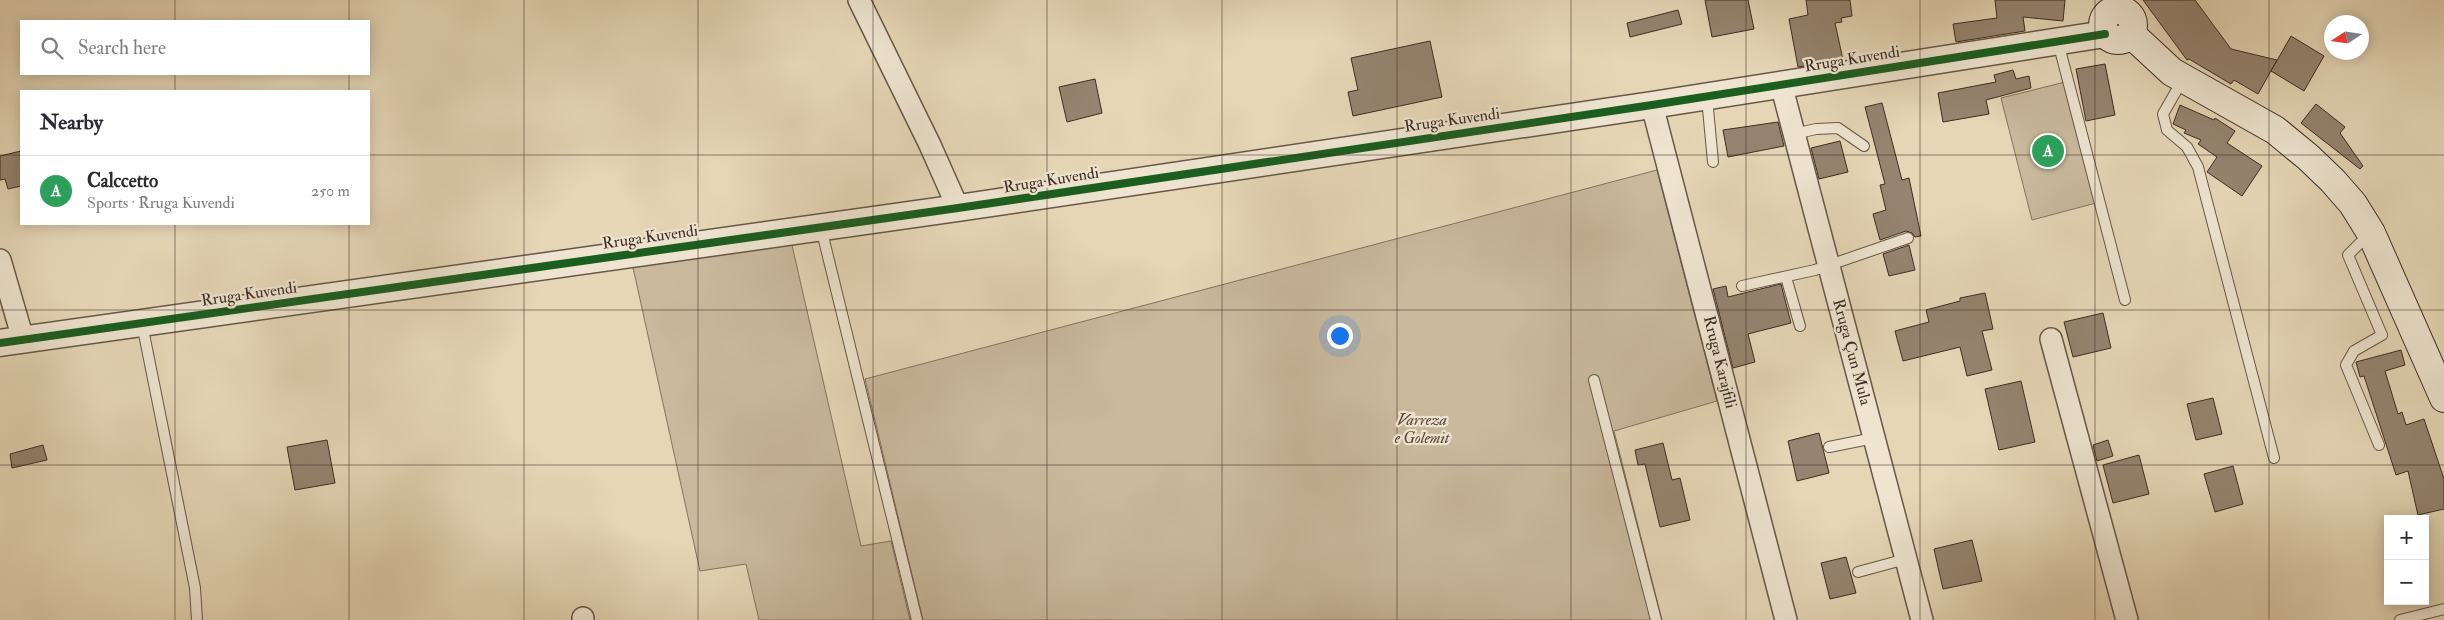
<!DOCTYPE html>
<html lang="en">
<head>
<meta charset="utf-8">
<style>
  body { margin:0; font-family:"IM FELL Double Pica",serif; background:#f2f2f3; color:#2b2b33 }
  .controls { position:absolute; right:15px; bottom:15px; display:grid; overflow:hidden; border-radius:0px; box-shadow:0 2px 12px #0003 }
  .controls button { width:45px; height:45px; display:grid; place-items:center; padding:0; border:0; border-bottom:1px solid #e1e1e2; background:#fff; color:#2b2b33; font:25px sans-serif }
  .compass { position:absolute; left:2324px; top:15px; width:45px; height:45px; border-radius:50%; background:#fff; box-shadow:0 2px 12px #0003; rotate:258deg }
  .you { position:absolute; left:1339px; top:335px; width:18px; height:18px; margin:-12px; border:4px solid #fff; border-radius:50%; background:#1a73e8; box-shadow:0 0 0 8px #1a73e833 }
  .badge { display:grid; place-items:center; width:32px; height:32px; border-radius:50%; background:#8f2418; color:#fff; font-size:16px; font-weight:700 }
  .pin { position:absolute; translate:-50% -50%; border:2px solid #fff; box-shadow:0 1px 5px #0006 }
  .list { margin:0; padding:0; list-style:none }
  h2 { display:flex; justify-content:space-between; align-items:center; height:65px; margin:0; padding:0 20px; font-size:21px }
  h2 small { font-size:16px; font-weight:400; color:#7c7c81 }
  .list li { display:grid; grid-template-columns:32px 1fr auto; gap:15px; align-items:center; box-sizing:border-box; height:70px; padding:0 20px; border-top:1px solid #e1e1e2 }
  .list b { display:block; font-size:19px; white-space:nowrap }
  .list p { margin:0; font-size:16px; white-space:nowrap; color:#7c7c81 }
  .list em { font-size:16px; font-style:normal; color:#7c7c81 }
  .icon { flex:none; width:28px; height:28px; fill:none; stroke:currentColor; stroke-width:2; stroke-linecap:round; stroke-linejoin:round }
  .map { position:relative; flex:none; width:2444px; height:620px; overflow:hidden }
  .search { position:absolute; background:#fff; box-shadow:0 2px 12px #0003; left:20px; top:20px; width:350px; height:55px; display:flex; align-items:center; gap:12px; box-sizing:border-box; padding:0 18px; border-radius:0px; color:#7c7c81; font-size:19px }
  .panel { position:absolute; background:#fff; box-shadow:0 2px 12px #0003; left:20px; top:90px; width:350px; height:135px; border-radius:0px }
  .map>svg:first-child { display:block }
</style>
</head>
<body>
<div class="map">
<svg width="2444" height="620" viewBox="0 0 2444 620">
  <rect width="100%" height="100%" fill="#e5d6b6"/>
  <filter id="stains"><feTurbulence type="fractalNoise" baseFrequency=".004" numOctaves="4"/><feColorMatrix values="0 0 0 0 .2 0 0 0 0 .09 0 0 0 0 .02 0 0 0 .5 -.17"/></filter>
  <radialGradient id="worn" r=".72"><stop offset=".6" stop-color="#630" stop-opacity="0"/><stop offset="1" stop-color="#630" stop-opacity=".3"/></radialGradient>
  <g fill="#c9b99d" stroke="#847260">
    <path d="M2065,82L2096,203L2032,220L2001,98Z"/>
    <path d="M1657,170L1717,401L1614,431L1662,620H923L865,379Z"/>
    <path d="M791,241L861,546L891,541L910,620H759L746,564L700,571L632,263Z"/>
  </g>
  <g fill="#958470" stroke="#3e2b24">
    <path d="M1705,0H1748L1754,29L1712,37Z"/>
    <path d="M1806,0H1850L1852,16L1841,18L1842,22L1835,23L1843,60L1798,67L1789,19L1808,15Z"/>
    <path d="M1995,0H2065L2063,21L2023,17L2025,31L1956,42L1953,24L1997,18Z"/>
    <path d="M2143,0H2195L2231,49L2277,60L2258,94L2234,80L2231,84L2189,59L2187,60Z"/>
    <path d="M1678,10L1682,24L1630,37L1627,23Z"/>
    <path d="M2291,36L2324,56L2304,91L2271,71Z"/>
    <path d="M1430,41L1442,97L1353,116L1348,92L1358,90L1351,58Z"/>
    <path d="M2105,64L2115,115L2086,121L2076,69Z"/>
    <path d="M2013,70L2016,79L2029,76L2031,88L1986,100L1989,114L1943,122L1938,93L1996,82L1994,75Z"/>
    <path d="M1095,79L1102,113L1067,122L1059,87Z"/>
    <path d="M1882,103L1902,180L1909,178L1921,236L1915,237L1912,233L1906,231L1880,240L1873,214L1886,210L1880,185L1885,184L1865,107Z"/>
    <path d="M2316,104L2345,127L2340,133L2363,166L2360,169L2301,123Z"/>
    <path d="M2180,105L2214,120L2215,118L2235,131L2227,143L2262,166L2242,196L2207,172L2217,157L2198,144L2201,140L2184,133L2186,130L2173,124Z"/>
    <path d="M1778,122L1784,146L1728,157L1723,130Z"/>
    <path d="M1840,141L1848,172L1819,179L1811,148Z"/>
    <path d="M21,151V186L8,189L5,179L0,180V156Z"/>
    <path d="M1909,245L1915,270L1889,276L1883,254Z"/>
    <path d="M1781,284L1791,323L1748,334L1755,362L1733,368L1713,289L1726,286L1728,297Z"/>
    <path d="M1985,293L1993,329L1982,331L1992,370L1967,376L1960,347L1903,361L1895,331L1929,322L1926,310L1960,301V298Z"/>
    <path d="M2103,313L2111,348L2073,357L2064,322Z"/>
    <path d="M2401,350L2405,365L2385,371L2398,414L2402,412L2406,425L2424,419L2444,479V509L2418,515L2408,471L2396,475L2364,376L2360,377L2356,362Z"/>
    <path d="M2021,381L2035,442L1999,450L1985,389Z"/>
    <path d="M2213,398L2222,434L2196,440L2187,404Z"/>
    <path d="M1819,433L1829,473L1797,481L1788,441Z"/>
    <path d="M327,440L335,483L295,490L287,447Z"/>
    <path d="M2108,440L2113,456L2097,461L2093,445Z"/>
    <path d="M1663,443L1672,480L1680,478L1690,520L1660,527L1645,464L1638,465L1635,450Z"/>
    <path d="M43,445L47,460L12,468L10,454Z"/>
    <path d="M2139,455L2149,494L2113,503L2103,465Z"/>
    <path d="M2233,466L2243,504L2215,512L2204,474Z"/>
    <path d="M1972,540L1982,581L1943,589L1934,549Z"/>
    <path d="M1846,557L1856,593L1830,599L1821,563Z"/>
  </g>
  <g fill="none" stroke-linecap="round" stroke-linejoin="round">
    <defs>
      <g id="service">
        <path d="M2058,42L2125,300"/>
        <path d="M2183,79L2163,114L2167,130L2187,147L2198,167L2274,458"/>
        <path d="M1707,98L1713,162"/>
        <path d="M1794,134L1816,129L1838,128L1864,146"/>
        <path d="M821,228L917,620"/>
        <path d="M2369,234L2348,255L2382,335L2354,351L2346,365L2379,445"/>
        <path d="M1786,277L1800,326"/>
        <path d="M1742,286L1815,270L1908,238"/>
        <path d="M142,324L195,588L197,620"/>
        <path d="M1594,380L1656,620"/>
        <path d="M1829,447L1874,438"/>
        <path d="M1858,572L1906,559"/>
        <path d="M2400,620L2444,609"/>
      </g>
      <g id="minor">
        <path d="M859,0L930,145L958,208"/>
        <path d="M1781,84L1922,620"/>
        <path d="M1652,105L1786,620"/>
        <path d="M0,260L23,339"/>
        <path d="M2051,339L2127,620"/>
        <path d="M583,618V620"/>
      </g>
      <path id="tertiary" d="M0,343L958,208L1652,105L2105,34"/>
      <g id="secondary">
        <circle cx="2118" cy="25" r="15"/>
        <path d="M2131,34L2172,72L2275,130L2308,157L2333,181L2353,204L2371,233L2444,398"/>
      </g>
    </defs>
    <use href="#service" stroke="#685648" stroke-width="12"/>
    <use href="#minor" stroke="#685648" stroke-width="24"/>
    <use href="#tertiary" stroke="#685648" stroke-width="29"/>
    <use href="#secondary" stroke="#3e2b24" stroke-width="30"/>
    <use href="#service" stroke="#eee4d0" stroke-width="10"/>
    <use href="#minor" stroke="#eee4d0" stroke-width="21"/>
    <use href="#tertiary" stroke="#eee4d0" stroke-width="26"/>
    <use href="#secondary" stroke="#eee4d0" stroke-width="28"/>
    <defs>
      <path id="cycleway" d="M0,343L958,208L1652,105L2105,34"/>
    </defs>
    <use href="#cycleway" stroke="#eee4d0" stroke-width="11"/>
    <use href="#cycleway" stroke="#1b5e20" stroke-width="8"/>
  </g>
  <path fill="none" stroke="#3e2b24" stroke-width="1" stroke-opacity="0.55" d="M175,0V21M349,0V21M524,0V620M698,0V620M873,0V620M1047,0V620M1222,0V620M1397,0V620M1571,0V620M1746,0V620M1920,0V620M2095,0V620M2269,0V620M175,74V91M349,74V91M0,155H21M369,155H2444M175,224V620M349,224V620M0,310H2444M0,465H2444"/>
  <g text-anchor="middle" dominant-baseline="central" stroke-width="4.5" stroke-linejoin="round" paint-order="stroke">
    <g font-size="16" fill="#3e2b24" stroke="#eee4d0">
      <text transform="translate(1852 59) rotate(-9)">Rruga Kuvendi</text>
      <text transform="translate(1452 120) rotate(-8)">Rruga Kuvendi</text>
      <text transform="translate(1051 180) rotate(-9)">Rruga Kuvendi</text>
      <text transform="translate(650 237) rotate(-8)">Rruga Kuvendi</text>
      <text transform="translate(249 294) rotate(-8)">Rruga Kuvendi</text>
      <text transform="translate(1852 352) rotate(75)">Rruga Çun Mula</text>
      <text transform="translate(1720 362) rotate(76)">Rruga Karajfili</text>
    </g>
    <g font-size="16" font-style="italic" fill="#5a473c" stroke="#eee4d0">
      <text x="1422" y="420">Varreza<tspan x="1422" dy="18">e Golemit</tspan></text>
    </g>
  </g>
  <rect width="100%" height="100%" filter="url(#stains)"/>
  <rect width="100%" height="100%" fill="url(#worn)"/>
</svg>
<div class="controls">
<button>+</button>
<button>−</button>
</div>
<svg class="compass" viewBox="-18 -18 36 36"><path d="M0-13l5 13h-10z" fill="#e53935"/><path d="M0 13l5-13h-10z" fill="#7c7c81"/></svg>
<div class="you"></div>
<div class="pin badge" style="left:2048px;top:151px;background:#2e9e5b">A</div>
<div class="search"><svg class="icon" aria-label="search" viewBox="0 0 24 24"><circle cx="10" cy="10" r="6"/><path d="M15 15l6 6"/></svg>Search here</div>
<section class="panel">
<h2>Nearby<small></small></h2>
<ul class="list">
<li><span class="badge" style="background:#2e9e5b">A</span><div><b>Calccetto</b><p>Sports · Rruga Kuvendi</p></div><em>250 m</em></li>
</ul>
</section>
</div>
</body>
</html>
